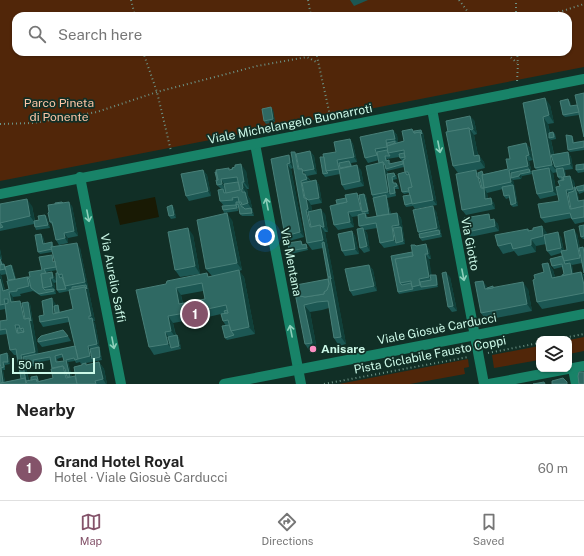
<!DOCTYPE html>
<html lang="en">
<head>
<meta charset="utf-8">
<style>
  body { margin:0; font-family:"Public Sans",sans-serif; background:#f6f6f6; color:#222 }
  .controls { position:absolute; right:12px; bottom:12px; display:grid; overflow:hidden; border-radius:8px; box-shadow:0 1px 3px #0004 }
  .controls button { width:36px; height:36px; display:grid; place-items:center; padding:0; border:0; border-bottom:1px solid #e0e0e0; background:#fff; color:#222; font:20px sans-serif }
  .scale { position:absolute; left:12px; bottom:10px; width:83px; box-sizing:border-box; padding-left:4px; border:2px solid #ccf9e8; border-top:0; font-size:11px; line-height:14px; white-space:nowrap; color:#ccf9e8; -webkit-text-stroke:3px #112f26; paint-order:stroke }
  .you { position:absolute; left:265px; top:236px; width:14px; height:14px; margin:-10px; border:3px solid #fff; border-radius:50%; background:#1a73e8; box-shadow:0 0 0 6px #1a73e833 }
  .badge { display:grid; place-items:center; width:26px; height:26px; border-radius:50%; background:#84536a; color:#fff; font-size:13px; font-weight:700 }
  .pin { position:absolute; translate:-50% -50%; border:2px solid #fff; box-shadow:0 1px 4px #0006 }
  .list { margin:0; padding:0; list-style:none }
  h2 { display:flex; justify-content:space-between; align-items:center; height:52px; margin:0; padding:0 16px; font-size:17px }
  h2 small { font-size:13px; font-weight:400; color:#767676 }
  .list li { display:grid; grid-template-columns:26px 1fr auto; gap:12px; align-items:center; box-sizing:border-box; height:64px; padding:0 16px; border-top:1px solid #e0e0e0 }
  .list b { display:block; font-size:15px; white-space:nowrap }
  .list p { margin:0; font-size:13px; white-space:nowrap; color:#767676 }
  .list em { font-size:13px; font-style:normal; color:#767676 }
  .icon { flex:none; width:22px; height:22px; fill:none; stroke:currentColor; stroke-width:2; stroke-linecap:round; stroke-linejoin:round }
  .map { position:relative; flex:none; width:584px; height:384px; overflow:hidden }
  .search { position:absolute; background:#fff; box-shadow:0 1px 3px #0004; left:12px; right:12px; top:12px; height:44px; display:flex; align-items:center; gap:10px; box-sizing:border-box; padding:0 14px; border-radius:12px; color:#767676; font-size:15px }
  .sheet { height:116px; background:#fff }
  nav { display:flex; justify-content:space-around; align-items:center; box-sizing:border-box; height:56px; border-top:1px solid #e0e0e0; background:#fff; font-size:11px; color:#767676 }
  nav a { display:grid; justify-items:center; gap:2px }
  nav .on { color:#84536a }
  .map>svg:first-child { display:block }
</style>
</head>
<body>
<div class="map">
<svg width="584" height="384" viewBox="0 0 584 384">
  <rect width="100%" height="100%" fill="#112f26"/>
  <g fill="#512609" fill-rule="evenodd">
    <path d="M0,0H584V67L0,181ZM16,16H568V52H16Z"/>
    <path d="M584,337V351L569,354V340Z"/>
    <path d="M539,346V360L494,368L492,355Z"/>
    <path d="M468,359L469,367L464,368L465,374L410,384H339Z"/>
  </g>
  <path fill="#191a04" d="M155,197L159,217L120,225L115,205Z"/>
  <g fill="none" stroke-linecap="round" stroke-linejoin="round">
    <g stroke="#6c9285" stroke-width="2" stroke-dasharray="1 3" stroke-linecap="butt">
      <path d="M131,0L135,16"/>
      <path d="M308,0L311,16"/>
      <path d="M459,0L471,16"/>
      <path d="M497,16L516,14L544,16"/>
      <path d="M516,16V0"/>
      <path d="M547,16L584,4"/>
      <path d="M143,52L157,92L171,151"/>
      <path d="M316,52L331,120"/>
      <path d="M505,52L517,63"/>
      <path d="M517,52L518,63L517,82"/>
      <path d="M0,124L33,123L97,112L157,92L257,66L307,57L318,63"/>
      <path d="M558,339L584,334"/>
      <path d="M488,353L539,343"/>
      <path d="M324,384L468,357"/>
    </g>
    <g stroke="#188368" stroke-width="10">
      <path d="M432,109L484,384"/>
      <path d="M255,144L301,384"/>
      <path d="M80,177L121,384"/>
      <path d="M573,369L576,384"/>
      <path d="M489,384L584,366"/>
    </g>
    <g stroke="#188368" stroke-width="10">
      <path d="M0,194L584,79"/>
      <path d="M224,384L584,314"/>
    </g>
  </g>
  <g fill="#1c5753" fill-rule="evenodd">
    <path d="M350,0H368L354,6Z"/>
    <path d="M568,99L570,102L571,106L577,105L579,115L565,117L563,115Z"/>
    <path d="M523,103L550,105L554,123L548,124L550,132H553L555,134L556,139L551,140L554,154L568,152L571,157L573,169L565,170L566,177L574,181L575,187L577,190L579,201L584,200V222L575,224L571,218L545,223L541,218L559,201L560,186L562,180H560L558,177L557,172L553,173L557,195L540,199L537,194V170L535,168Z"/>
    <path d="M271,107L273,110L275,122L266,124L264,121Z"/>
    <path d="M474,120L477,134L474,135L478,155L484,162L485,168L473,171L484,174L508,169L510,159L526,143L530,148L533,160L529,161L532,174L522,176L521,179L513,180L518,206L513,207L511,205L509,198L506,199L504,196L503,189L487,193L488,199L494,203L495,209L466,215L462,210L458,173L453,166Z"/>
    <path d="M412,129L414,131L423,133L437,205L415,209L413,206L406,207L405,205L410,195L409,193L404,194L402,192L405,172L404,167L387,171L388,174L396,175L397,179L393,180L394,183H396L398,185L399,189H395L396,196L387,198L391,214L397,213L401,218L405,244L384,248L380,243L377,228L365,230L367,233L370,251L364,253L360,248L362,229L359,226L358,216L352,217L354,227L338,230L334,225L337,204L359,195L364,194L366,196L369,214H366L368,218L377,216L373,198L372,195L379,163V160L368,163L365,158L393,130L397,135L398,143L404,141ZM399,157L402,161H403L391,164L389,160L387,161V159Z"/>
    <path d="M572,136L573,138L574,142L584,141V150L570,152L568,150Z"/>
    <path d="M350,139L353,144L357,162L351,163L352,166L361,170L364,186L345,190L342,185L340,174L325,177L323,174L324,157L336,152Z"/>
    <path d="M310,151L314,156L317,174L307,176L311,181L316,180L319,185L322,203L311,205L312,211L325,214L328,232H325L346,344L339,346L334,338L329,308L322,310L310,312L317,350L310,352L305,344L299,294L328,279V277L323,248L312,250L307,243L296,154Z"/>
    <path d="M271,159L292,160L293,168L291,169L304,237L289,241L285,236Z"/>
    <path d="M584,164V172L578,173L576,170Z"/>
    <path d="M232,168L233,169L246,171L249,189H247L248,196L250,199L254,216H242L240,214L239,207H238V211L224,213L223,210L224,206L220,201L221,189L217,185V180Z"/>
    <path d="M203,170L207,175L211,196L189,201L186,196Z"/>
    <path d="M584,185V192L579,194L578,191Z"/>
    <path d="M62,202L63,203L72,206L78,236L68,238V243L59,245L56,240L53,226L50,222L49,212L55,204Z"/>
    <path d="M0,204L32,206L35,221L39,220L45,215L47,217L50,228L36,230L34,224L0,231Z"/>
    <path d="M172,205L174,208L176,218L171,219L169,216Z"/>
    <path d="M436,211L442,237L422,241L420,238L419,234L418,232Z"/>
    <path d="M232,220L242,270L239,271L244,277L255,334L227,340L225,338L226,326L223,321L221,314L208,317L205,313L189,316L190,320L173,323L176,335H177L179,338L181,349L154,355L149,347L166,284L212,276L206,269ZM203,291L205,299L183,303L181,295Z"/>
    <path d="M492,220L498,224L499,231L470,237L467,232Z"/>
    <path d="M584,225V239H583L581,237Z"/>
    <path d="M542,226L547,234L561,237L564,251L567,250L577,234L580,248L583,247L584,249V273L582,263L572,265L573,273L581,272L583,274H584V301L542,309L537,302L535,279L544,272L548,263L553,270L555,277L562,276L564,274L562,267L554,269L552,266L562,256L561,253L551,256L547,251L546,244L536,246V252L518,256L514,251L503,254L498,246L528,229L530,231L533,230Z"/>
    <path d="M352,231L355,236L359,254L345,256L342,251Z"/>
    <path d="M41,234L43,237L45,244L52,242L53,245L54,247L80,248L95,321H93L95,323L102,360L81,364L80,362L76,363L75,361L68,362L72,377L75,376L87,365L99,362L104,369L107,384H0V355L7,353L9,356L10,364L5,365V370H3L5,382L21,379L16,355H14L10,350L7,334L0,335V321L7,320L5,309L0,310V249L2,259L1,260L3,264H4L5,267L12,265L13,268L16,279L30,277L55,261L52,252L40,254L38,252ZM57,270L58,273L57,290L59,293L69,291L73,309L60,312L59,308L58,305L56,306L55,303L44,315L40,322L43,327L69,322L75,346L38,354L30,304L28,302L22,303L13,302V297L21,296L20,294L33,291L41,296L56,294L54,283L57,282L55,277L47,273L46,272ZM7,274L9,289L5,290L1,275ZM63,357L64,361L58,362L57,359ZM50,360L53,378L39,381L38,378L29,380L26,367L36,366L35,363Z"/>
    <path d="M193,235L200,274L180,277L175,270Z"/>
    <path d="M301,241L303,245L307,247L308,250L291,254L289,251Z"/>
    <path d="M415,245L417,246L429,249L431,259H429L431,275L437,277L438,287L399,294L398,292L391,256L412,252Z"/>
    <path d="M369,265L373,270L377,291L353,296L350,291Z"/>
    <path d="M450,277L457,311L452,312L448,307Z"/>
    <path d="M488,287L528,289L532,311L486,320L481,313Z"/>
    <path d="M68,336L71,341L42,347L38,342Z"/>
  </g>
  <g fill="#10403a">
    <path d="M545,98L550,105L554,123L549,115Z"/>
    <path d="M271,107L273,110L275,122L273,119Z"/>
    <path d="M470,116L474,120L477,134L473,129Z"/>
    <path d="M543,117L548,124L551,138H549L551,140L556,167H555L557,170V172L552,165Z"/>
    <path d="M469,128L474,135L479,161L474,156Z"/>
    <path d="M393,130L397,135L398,143L395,139Z"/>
    <path d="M421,130L423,133L437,205L433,200L420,132Z"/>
    <path d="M572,136L573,138L574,145L573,143Z"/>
    <path d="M350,139L353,144L357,162L354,157Z"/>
    <path d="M526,143L530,148L533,160L529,155Z"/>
    <path d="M310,151L314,156L317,174L314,169Z"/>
    <path d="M295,152L300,159V172L298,169Z"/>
    <path d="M568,152L571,157L573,169L570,164Z"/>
    <path d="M289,155L292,160L293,168L290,163Z"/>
    <path d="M479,155L484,162L485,168L480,161Z"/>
    <path d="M526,156L529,161L532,174L528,166Z"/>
    <path d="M383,162L387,167L386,169L387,171L391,194H390L388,192Z"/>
    <path d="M241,164L246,171L249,189L244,182Z"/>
    <path d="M287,164L291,169L304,237L300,232Z"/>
    <path d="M357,165L361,170L364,186L360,181Z"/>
    <path d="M549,168L553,173L557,195L553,191Z"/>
    <path d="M563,168L565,171L568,185L566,182Z"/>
    <path d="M302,169L310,181L312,187L303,174Z"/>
    <path d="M203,170L207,175L211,196L208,191Z"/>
    <path d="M476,170L479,175L484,190L481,188L477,177Z"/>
    <path d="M509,170L512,175L511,178L513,180L515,187L511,182Z"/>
    <path d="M520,174L522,176L521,179L519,176Z"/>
    <path d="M570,176L574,181L576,194L573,189Z"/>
    <path d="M221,179L226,187L227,191L222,184Z"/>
    <path d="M316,180L319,185L322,203L319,198Z"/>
    <path d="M301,181L306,188L308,200L311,205L313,217L308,209L304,198Z"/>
    <path d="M242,182L247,189L248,196L243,188Z"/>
    <path d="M513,185L515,187L518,206L516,203Z"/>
    <path d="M575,187L577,190L580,204L578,201Z"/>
    <path d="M484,188L487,193L489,204L485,199Z"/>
    <path d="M242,189L245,194V192L250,199L254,216L252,213L251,208L248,203L242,192Z"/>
    <path d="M566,190L570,195L571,211L570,209Z"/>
    <path d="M357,193L360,198L362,212L361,210Z"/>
    <path d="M364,194L366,196L369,214L368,211Z"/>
    <path d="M386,195L387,198L392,220L390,217Z"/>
    <path d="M491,198L494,203L495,209L492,204Z"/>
    <path d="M27,199L32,206L35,223L30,216Z"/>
    <path d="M69,202L72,206L78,236L74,231Z"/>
    <path d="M172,205L174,208L176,218L174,215Z"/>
    <path d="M433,206L436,211L442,237L437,228Z"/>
    <path d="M321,209L325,214L328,232L324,227Z"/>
    <path d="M306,210L311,217V229L310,227Z"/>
    <path d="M348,212L352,217L354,227L350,222Z"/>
    <path d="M227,213L232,220L242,270L237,263Z"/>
    <path d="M397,213L401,218L403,229L399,225Z"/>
    <path d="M45,215L47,217L50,228L48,225Z"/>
    <path d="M494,219L498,224L499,231L495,226Z"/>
    <path d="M320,225L325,232L335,284L331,279L324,242L323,240Z"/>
    <path d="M392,226L395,231L396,243L394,240Z"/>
    <path d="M542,226L547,233L549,244L543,236Z"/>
    <path d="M401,227L403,229L405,244L403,241Z"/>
    <path d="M188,228L193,235L200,274L195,266Z"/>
    <path d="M363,228L367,233L370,251L367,246Z"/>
    <path d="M574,229L577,234L583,263L580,258Z"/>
    <path d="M352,231L355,236L359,254L355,249Z"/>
    <path d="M558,232L561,237L564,253L561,248Z"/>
    <path d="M64,233L68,238V243L65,238Z"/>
    <path d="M41,234L43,237L45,247L43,244Z"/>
    <path d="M531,239L536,246V252L531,245Z"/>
    <path d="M77,243L80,248L88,287L85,282Z"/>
    <path d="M426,244L429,249L431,259L428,254Z"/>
    <path d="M0,249V250L2,259L0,256Z"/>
    <path d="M425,254L429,259L433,282L429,277Z"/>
    <path d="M548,263L553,270L557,285L552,278Z"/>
    <path d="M570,263L572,265L575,281L573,279Z"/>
    <path d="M11,265L13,268L17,284L15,282Z"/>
    <path d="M369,265L373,270L377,291L374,286Z"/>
    <path d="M239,270L244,277L255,334L249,327Z"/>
    <path d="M52,272L55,277L57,282L53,278Z"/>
    <path d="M446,272L450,277L457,311L453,306Z"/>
    <path d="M581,272L584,276V285Z"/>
    <path d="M0,273L1,275L6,296L3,291L0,279Z"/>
    <path d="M436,275L437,277L438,287L437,285Z"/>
    <path d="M330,277L335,284L346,344L341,337Z"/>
    <path d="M50,278L54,283L56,294L52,286Z"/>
    <path d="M483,281L488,288L489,294L485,289Z"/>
    <path d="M523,282L528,289L532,311L527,304Z"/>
    <path d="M86,285L88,287L95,321L91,316L85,287Z"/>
    <path d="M176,288L181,295L184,311L179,304Z"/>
    <path d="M9,292L13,297L15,307L11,302Z"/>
    <path d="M52,298L55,303L57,316L53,314Z"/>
    <path d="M20,301L23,305L26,322L24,319Z"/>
    <path d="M28,302L30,304L33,323L31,321Z"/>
    <path d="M304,305L310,312L317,350L312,343Z"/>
    <path d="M184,308L189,316L190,320L185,313Z"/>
    <path d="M168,316L173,323L176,338L171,331Z"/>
    <path d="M29,318L33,323L39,357L35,352Z"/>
    <path d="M92,318L95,323L102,360L100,357L99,347L97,344Z"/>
    <path d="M165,332L170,339L171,348L168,344Z"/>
    <path d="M177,335L179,338L181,349L179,346Z"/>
    <path d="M88,346L92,351V359L90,356Z"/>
    <path d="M7,353L9,356L10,364L8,362Z"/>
    <path d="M21,355L25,360L24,365L26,367L29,384H26Z"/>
    <path d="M0,356L1,368L3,370L5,384H4L1,368L0,366Z"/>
    <path d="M66,360L68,362L73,382L71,379Z"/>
    <path d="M99,362L104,369L107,384H106L103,379Z"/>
    <path d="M63,366L67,371L69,380L66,378Z"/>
  </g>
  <g fill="#2f6963" stroke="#487f78" fill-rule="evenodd">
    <path d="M584,93V137L575,95Z"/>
    <path d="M545,98L549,115L543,117L552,165L535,168L523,103Z"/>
    <path d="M568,99L570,106L577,105L579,112L563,115L560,101Z"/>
    <path d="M271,107L273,119L264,121L262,109Z"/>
    <path d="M470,116L473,129L471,130L469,128L448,132L446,121Z"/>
    <path d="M469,128L474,156L479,155L480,161L453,166L446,132Z"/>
    <path d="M412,129L414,133L420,132L433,200L412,204L408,188L412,187L408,172H405L403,160L405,159L404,150L388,153L387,146L404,141L402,131Z"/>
    <path d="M393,130L395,139L386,140L387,147L375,149L377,155L365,158L360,137Z"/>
    <path d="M421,130L422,134L420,132L414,133V131Z"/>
    <path d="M553,132L554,137L549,138V133Z"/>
    <path d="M566,135L572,136L573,143L584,141V147L568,150Z"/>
    <path d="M350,139L354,157L337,160L339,169L326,171L323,154L336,152L334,142Z"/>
    <path d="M395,141V143L387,146V143Z"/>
    <path d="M526,143L529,155L526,156L528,166L509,170L511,182L484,188L482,175L508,169L506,159H510L508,147Z"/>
    <path d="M387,150L388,153L390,156H385L386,161L389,160V164L403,161V164L386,169L385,165L383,162L379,163L377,152Z"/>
    <path d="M310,151L314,169L303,171L302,169H299L296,154Z"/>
    <path d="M291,152H295L298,169H302L303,174H305L307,179L301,181L304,198H306L308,209L306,210L310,227L320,225L323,240L307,243Z"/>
    <path d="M568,152L570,164L555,167L551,155Z"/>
    <path d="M404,153L405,157L400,158L399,154Z"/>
    <path d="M289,155L290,163L287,164L300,232L285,236L271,159Z"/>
    <path d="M320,157H324L326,171L328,173L323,174Z"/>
    <path d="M349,161L351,166L340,168L339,163Z"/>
    <path d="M383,162L388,192L372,195L366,166Z"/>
    <path d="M241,164L244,182H242L243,188L242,189V192H245L248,203L242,205L241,202H239L238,197L232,198L233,200L220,201L218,190L223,189L224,193L240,190L237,177L221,179L222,184L217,185L216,180H218L216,170L229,168V170L233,169L232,168L235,167V165Z"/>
    <path d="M584,164V169L576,170V165Z"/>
    <path d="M357,165L360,181L342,185L339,169Z"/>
    <path d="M549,168L553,191L537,194L532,171Z"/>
    <path d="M563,168L565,177H563L564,180H562V177H558L556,169Z"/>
    <path d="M529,169L530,172L520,174L519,176L511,178V173Z"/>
    <path d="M203,170L208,191L186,196L181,174Z"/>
    <path d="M476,170L477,177H478L481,188H484L485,199L491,198L492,204L462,210L456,174Z"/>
    <path d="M482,171L483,174L482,175L484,188H482L480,179L478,177V173Z"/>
    <path d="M215,172H216L218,180H217Z"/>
    <path d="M405,172L407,175L409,174L412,187L408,188L409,191L402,192L398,174Z"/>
    <path d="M394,173L395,176L392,177L393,183H396L397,186L394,187L395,193L390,194L387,174Z"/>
    <path d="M570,176L573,189L566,190L570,209L584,206V217L572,219L570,213L541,218L538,204L559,201L556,187L560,186L558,181L564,180L563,177Z"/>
    <path d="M316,180L319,198L308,200L306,198H305L302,183Z"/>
    <path d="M238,182L240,190L226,193L224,184Z"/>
    <path d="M513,185L516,203L511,205L509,195L504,196L502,187Z"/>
    <path d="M584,185V190L578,191L576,187Z"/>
    <path d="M574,187H575L578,201L584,200V206L571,209L568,193L574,191Z"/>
    <path d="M357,193L361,210L348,212L350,222L334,225L330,206L347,202L345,195Z"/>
    <path d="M364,194L368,211L362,212L359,195Z"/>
    <path d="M386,195L389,214L377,216L373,198Z"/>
    <path d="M410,195L412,203L405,205L403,196Z"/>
    <path d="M346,198L347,202L337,204L336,200Z"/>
    <path d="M27,199L30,216L0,223V204Z"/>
    <path d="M62,202L63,203L55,204V203Z"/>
    <path d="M69,202L74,231L64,233L65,238L56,240L52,222H50L48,213L49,212L48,205Z"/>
    <path d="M236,202H239L242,207H243L245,209L251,208L252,213L240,214L238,204L236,205Z"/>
    <path d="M172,205L174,215L169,216L167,207Z"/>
    <path d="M236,205L237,208L223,210L222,206Z"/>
    <path d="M433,206L437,228L418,232L413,210Z"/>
    <path d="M321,209L324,227H322L320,225L311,227L308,212Z"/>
    <path d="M227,213L237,263L206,269L197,220Z"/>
    <path d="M365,213L366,218L397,213L399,225L392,226L394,240L380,243L376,223L359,226L358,215Z"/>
    <path d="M489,214L490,220L494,219L495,226L467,232L464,218Z"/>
    <path d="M45,215L48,225L35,227L34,221L39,220L38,216Z"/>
    <path d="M0,223L3,227L0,228Z"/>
    <path d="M584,225V236L581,237L579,226Z"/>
    <path d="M542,226L543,236L531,239V245L513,249L511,243L498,246L495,235L528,229V231L533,230V228Z"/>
    <path d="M401,227L403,241L396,243L393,228Z"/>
    <path d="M188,228L195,266L175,270L168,232Z"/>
    <path d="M363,228L367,246L360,248L357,229Z"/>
    <path d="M574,229L580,258L564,261L561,251L567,250L564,232Z"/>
    <path d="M439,230L440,234L420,238L419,234Z"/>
    <path d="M352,231L355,249L342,251L338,234Z"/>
    <path d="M558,232L561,248L547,251L544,235Z"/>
    <path d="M41,234L43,244L52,242V247H51L52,249L38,252L35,235Z"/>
    <path d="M301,241L302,245L306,244L307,248L289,251L288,243Z"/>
    <path d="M324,242L331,279L330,277H328L322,243Z"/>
    <path d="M77,243L85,282L65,286L62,274L58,275L51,247Z"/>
    <path d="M426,244L428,254H425L429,277L419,279L420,285L412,287L411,281L400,283L395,259L413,256L411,245H415L416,246Z"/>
    <path d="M583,247L584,253V273L579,248Z"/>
    <path d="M412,252L413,256L395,259L400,283L402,285L411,283L412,287L413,289L398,292L391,256Z"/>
    <path d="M52,255L53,262L55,261L56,267L44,269L46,273L41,274L43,288L45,290L54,289V291L39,294L31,288L29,279L27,277H30L29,272L42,270L39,257Z"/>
    <path d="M562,256L564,261L565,264L570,263L572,274L562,276V275L564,274L562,264L552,266L550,259Z"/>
    <path d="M0,259L2,265H0Z"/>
    <path d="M548,263L552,278L581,272L584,285V293L537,302L533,280L535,279L534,275L544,272L542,264Z"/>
    <path d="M4,264L5,269L0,270V265Z"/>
    <path d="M11,265L15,279L8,280L5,267Z"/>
    <path d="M369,265L374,286L350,291L345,269Z"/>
    <path d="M239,270L249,327L231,331L228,320L223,321L221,314L228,313L226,305L203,310L201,305L184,308L185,313L168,316L171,331L165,332L168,344L149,347L136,290L166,284L167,281L207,273L208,277ZM202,283L205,299L179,304L176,288Z"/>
    <path d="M52,272L53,278H50L52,286L43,288L41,274Z"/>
    <path d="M446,272L453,306L448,307L442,273Z"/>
    <path d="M56,273H58L60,278L62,277L66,289L57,290Z"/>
    <path d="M430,275H436L437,285L421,287L420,282L431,280Z"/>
    <path d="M27,277L29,286L17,289V291L9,292L11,302L20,301L24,319L29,318L35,352L21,355L26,381L25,378L21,379L16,349L10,350L6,329L0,330V321L7,320L5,304L0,305V279L3,291L9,289L7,281ZM4,299H8V303L5,304ZM15,325H19L20,329L23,328L24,332L17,333Z"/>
    <path d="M328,277H330L341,337L334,338L328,301L317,302L304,305L312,343L305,344L294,288L300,296L305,297L324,294V292L327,290L329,284Z"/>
    <path d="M328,279L329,284L327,290L324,292V294L305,297L300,296L299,294L296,285Z"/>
    <path d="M483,281L485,289L523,282L527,304L481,313L475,282Z"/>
    <path d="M86,285L87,289L85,287L72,290V287Z"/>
    <path d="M493,286V288L487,289V288Z"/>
    <path d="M85,287L91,316H89V319L92,318L97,344L88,346L90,356L78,359L68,317L40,322L39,316L44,315L42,301L52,298L53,314L73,309L69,290Z"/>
    <path d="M28,302L31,321L29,318L25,319L22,303Z"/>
    <path d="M58,305L59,312L55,313L54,306Z"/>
    <path d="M227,310L228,313H225L224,311Z"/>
    <path d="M229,325L231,331L234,335L225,338L222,326Z"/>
    <path d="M17,328H20L22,331H23L24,332L18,333Z"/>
    <path d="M63,330L68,336L38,342V339L41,336Z"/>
    <path d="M177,335L179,346L171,348L168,337Z"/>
    <path d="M75,346L78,359L75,360L74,358L66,360L70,377H67L65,369L63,366L52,368L50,357L33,360L34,363L24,365L23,357ZM62,354L64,361L56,362L55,356Z"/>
    <path d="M99,347L100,357L92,359L90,349Z"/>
    <path d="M7,353L8,362H3L4,367L1,368L0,363V355Z"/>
    <path d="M99,362L103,379L95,381L96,384H77L74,367L82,365V364L86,363V365Z"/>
    <path d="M63,366L66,378L75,376L77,384H27L26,381L36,379L37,382L53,378L51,369Z"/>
    <path d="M0,368H1L3,382L1,383V384H0Z"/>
    <path d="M579,372H584V384H579L578,376Z"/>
    <path d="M37,376L38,381L36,379L31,380V377Z"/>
    <path d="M25,378L26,384H1V383Z"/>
    <path d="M563,378L567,382V384H552V381Z"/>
    <path d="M544,382L545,384H533Z"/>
  </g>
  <defs><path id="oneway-shaft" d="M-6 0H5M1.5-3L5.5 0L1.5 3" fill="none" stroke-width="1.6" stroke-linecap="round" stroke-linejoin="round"/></defs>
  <g stroke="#8dd0bb">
    <use href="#oneway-shaft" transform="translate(439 147) rotate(79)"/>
    <use href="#oneway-shaft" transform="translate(267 204) rotate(-101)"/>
    <use href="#oneway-shaft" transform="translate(88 216) rotate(79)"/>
    <use href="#oneway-shaft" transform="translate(463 275) rotate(79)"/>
    <use href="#oneway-shaft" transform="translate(291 331) rotate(-101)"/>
    <use href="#oneway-shaft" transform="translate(113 343) rotate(79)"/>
  </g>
  <circle fill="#fc8fc3" stroke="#112f26" stroke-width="1.5" cx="313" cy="349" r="4"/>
  <g text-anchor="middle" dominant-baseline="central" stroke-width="3.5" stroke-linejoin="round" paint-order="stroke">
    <g font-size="12" fill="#fcc4a5" stroke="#112f26">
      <text x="59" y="103">Parco Pineta<tspan x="59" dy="14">di Ponente</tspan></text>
    </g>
    <g font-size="12" fill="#ccf9e8" stroke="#112f26">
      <text transform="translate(290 124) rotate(-11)">Viale Michelangelo Buonarroti</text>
      <text transform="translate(470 244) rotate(79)">Via Giotto</text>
      <text transform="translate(291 262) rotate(79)">Via Mentana</text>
      <text transform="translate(113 278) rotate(79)">Via Aurelio Saffi</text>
      <text transform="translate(437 329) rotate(-11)">Viale Giosuè Carducci</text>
      <text transform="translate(430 355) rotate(-11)">Pista Ciclabile Fausto Coppi</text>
    </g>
    <g font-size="12" font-weight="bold" fill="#ccf9e8" stroke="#112f26" text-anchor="start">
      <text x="321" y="349">Anisare</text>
    </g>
  </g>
</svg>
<div class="controls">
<button><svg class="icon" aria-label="layers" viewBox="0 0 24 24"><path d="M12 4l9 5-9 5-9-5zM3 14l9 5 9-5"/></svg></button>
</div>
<div class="scale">50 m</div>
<div class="you"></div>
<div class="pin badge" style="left:195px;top:314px">1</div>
<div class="search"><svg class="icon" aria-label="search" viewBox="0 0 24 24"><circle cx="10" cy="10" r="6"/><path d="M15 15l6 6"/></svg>Search here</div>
</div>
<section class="sheet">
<h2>Nearby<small></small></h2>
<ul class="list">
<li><span class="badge">1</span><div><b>Grand Hotel Royal</b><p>Hotel · Viale Giosuè Carducci</p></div><em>60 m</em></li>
</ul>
</section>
<nav>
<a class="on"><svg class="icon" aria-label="map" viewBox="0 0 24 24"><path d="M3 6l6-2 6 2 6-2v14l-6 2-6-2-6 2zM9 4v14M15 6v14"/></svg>Map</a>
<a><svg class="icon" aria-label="directions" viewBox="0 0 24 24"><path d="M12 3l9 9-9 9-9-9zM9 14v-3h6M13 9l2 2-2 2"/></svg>Directions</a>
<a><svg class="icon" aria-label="saved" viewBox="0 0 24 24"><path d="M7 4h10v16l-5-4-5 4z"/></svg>Saved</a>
</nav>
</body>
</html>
